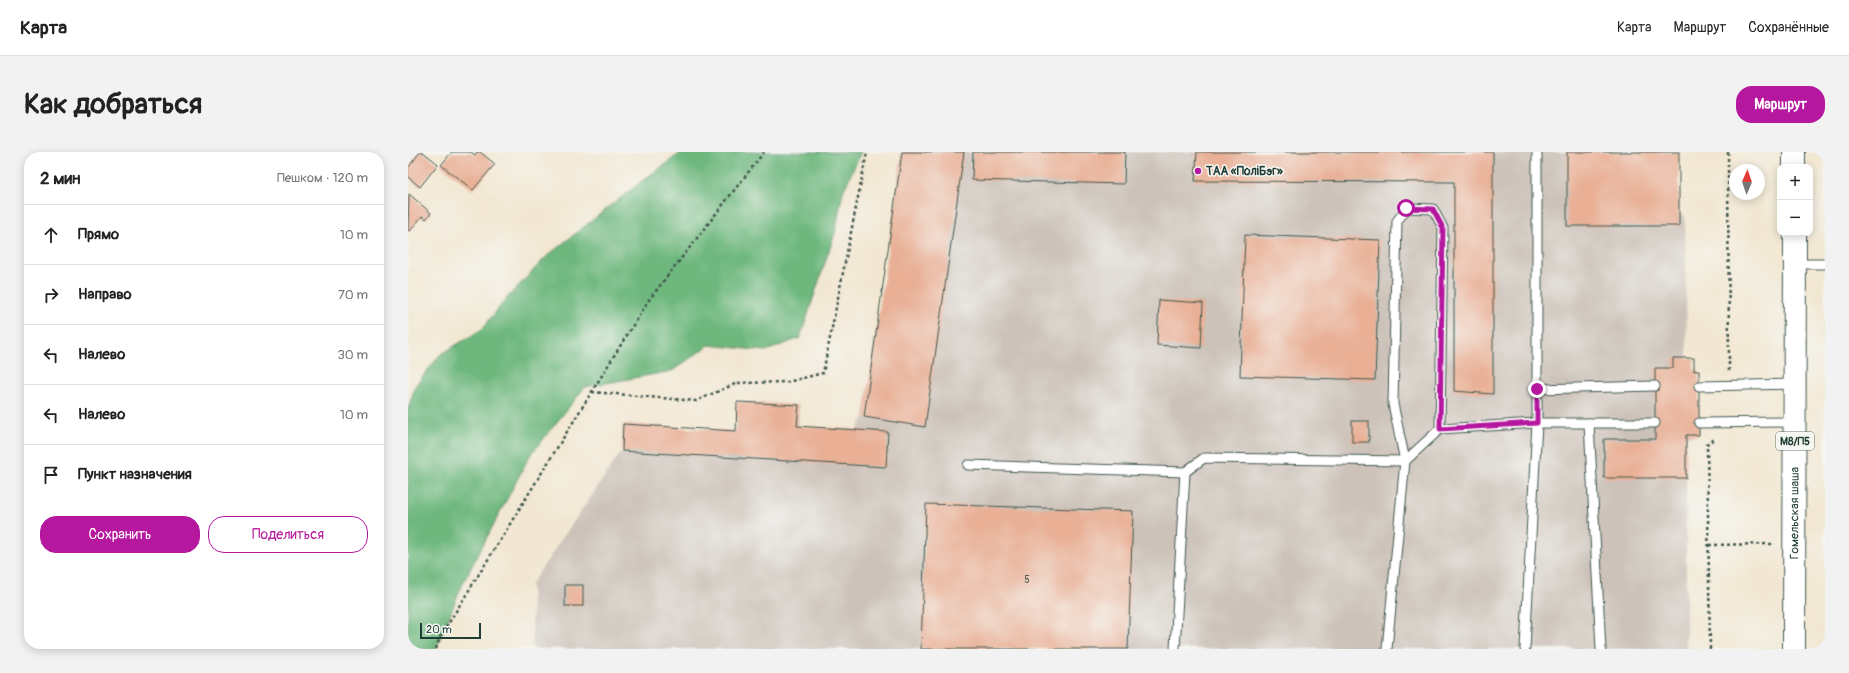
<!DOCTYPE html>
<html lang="ru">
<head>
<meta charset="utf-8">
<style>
  body { margin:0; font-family:Pangolin,sans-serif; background:#f2f2f2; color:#222 }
  .controls { position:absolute; right:12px; top:12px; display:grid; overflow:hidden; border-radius:8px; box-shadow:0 2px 10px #0003 }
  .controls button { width:36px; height:36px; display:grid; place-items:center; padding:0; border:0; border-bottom:1px solid #e0e0e0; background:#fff; color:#222; font:20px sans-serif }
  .compass { position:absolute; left:1321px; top:12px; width:36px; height:36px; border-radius:50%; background:#fff; box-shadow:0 2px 10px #0003; rotate:2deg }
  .scale { position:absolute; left:12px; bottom:10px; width:61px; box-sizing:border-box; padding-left:4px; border:2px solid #1f3d34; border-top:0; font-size:11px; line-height:14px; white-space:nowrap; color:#1f3d34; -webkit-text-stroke:3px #f6f6f2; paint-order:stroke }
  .stop { position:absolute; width:12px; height:12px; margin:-9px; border:3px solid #b5179e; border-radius:50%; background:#fff }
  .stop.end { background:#b5179e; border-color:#fff; box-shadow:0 1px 4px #0008 }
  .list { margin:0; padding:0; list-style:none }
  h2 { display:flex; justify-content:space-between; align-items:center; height:52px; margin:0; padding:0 16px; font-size:17px }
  h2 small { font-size:13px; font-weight:400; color:#767676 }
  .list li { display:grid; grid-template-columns:26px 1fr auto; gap:12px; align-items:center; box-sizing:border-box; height:60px; padding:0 16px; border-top:1px solid #e0e0e0 }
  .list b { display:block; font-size:15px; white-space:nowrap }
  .list em { font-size:13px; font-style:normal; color:#767676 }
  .actions { display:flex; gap:8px; padding:12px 16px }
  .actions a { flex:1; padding:9px 0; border:1px solid #b5179e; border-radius:16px; text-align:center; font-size:14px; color:#b5179e }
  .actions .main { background:#b5179e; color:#fff }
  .icon { flex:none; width:22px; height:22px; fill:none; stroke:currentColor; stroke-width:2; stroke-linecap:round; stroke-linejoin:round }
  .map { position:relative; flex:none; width:1417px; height:497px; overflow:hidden; border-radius:16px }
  header { display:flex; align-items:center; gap:24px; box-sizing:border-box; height:56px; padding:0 20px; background:#fff; border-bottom:1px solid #e0e0e0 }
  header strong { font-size:19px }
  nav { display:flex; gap:22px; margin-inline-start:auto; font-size:14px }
  .intro { display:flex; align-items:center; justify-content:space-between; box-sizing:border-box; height:96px; padding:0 24px }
  h1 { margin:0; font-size:28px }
  .button { padding:10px 18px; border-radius:16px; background:#b5179e; color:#fff; font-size:14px; font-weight:700 }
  main { display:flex; gap:24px; padding:0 24px }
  aside { flex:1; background:#fff; border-radius:16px; box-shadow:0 2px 10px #0003 }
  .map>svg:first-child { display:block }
</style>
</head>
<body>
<header>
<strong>Карта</strong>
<nav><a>Карта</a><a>Маршрут</a><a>Сохранённые</a></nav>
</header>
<div class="intro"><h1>Как добраться</h1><a class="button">Маршрут</a></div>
<main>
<aside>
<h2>2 мин<small>Пешком · 120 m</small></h2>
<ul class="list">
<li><svg class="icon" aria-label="ahead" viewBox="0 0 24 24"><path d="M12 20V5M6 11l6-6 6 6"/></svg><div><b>Прямо</b></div><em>10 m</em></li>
<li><svg class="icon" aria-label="right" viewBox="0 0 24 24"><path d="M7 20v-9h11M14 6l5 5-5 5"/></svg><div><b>Направо</b></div><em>70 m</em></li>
<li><svg class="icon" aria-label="left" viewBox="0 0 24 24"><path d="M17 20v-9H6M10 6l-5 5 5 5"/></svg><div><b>Налево</b></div><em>30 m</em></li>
<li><svg class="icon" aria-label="left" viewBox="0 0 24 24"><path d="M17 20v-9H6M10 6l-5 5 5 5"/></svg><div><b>Налево</b></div><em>10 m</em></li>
<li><svg class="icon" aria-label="arrive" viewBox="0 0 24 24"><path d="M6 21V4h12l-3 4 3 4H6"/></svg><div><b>Пункт назначения</b></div></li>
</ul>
<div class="actions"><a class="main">Сохранить</a><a>Поделиться</a></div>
</aside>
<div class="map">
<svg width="1417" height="497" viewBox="0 0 1417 497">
  <rect width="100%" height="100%" fill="#f6f6f2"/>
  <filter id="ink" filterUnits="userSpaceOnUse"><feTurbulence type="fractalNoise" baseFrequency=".025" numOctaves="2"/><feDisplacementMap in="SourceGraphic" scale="8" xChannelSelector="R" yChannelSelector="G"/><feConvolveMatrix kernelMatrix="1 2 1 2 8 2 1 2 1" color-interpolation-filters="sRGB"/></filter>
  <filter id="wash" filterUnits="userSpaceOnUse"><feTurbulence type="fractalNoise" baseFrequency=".012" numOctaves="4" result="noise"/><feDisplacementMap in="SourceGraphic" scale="16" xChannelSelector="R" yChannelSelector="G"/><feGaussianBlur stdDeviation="0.9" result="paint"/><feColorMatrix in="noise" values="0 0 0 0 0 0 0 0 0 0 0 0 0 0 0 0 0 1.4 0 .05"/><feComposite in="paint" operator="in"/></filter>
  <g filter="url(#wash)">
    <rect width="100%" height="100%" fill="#f2e7d2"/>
    <path fill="#ccc2b9" d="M494,0H1271V63H1277L1279,206H1286V218H1291V283L1278,284V497H125L123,432L214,299L215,272L327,279L329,250L391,253L390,274L449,278L456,265Z"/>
    <path fill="#6eb87e" stroke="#467a59" d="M274,0H453L435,40L427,81L392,186L358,199L301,193L264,219L177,235L121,305L53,435L28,497H0V258L7,234L32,203L74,177L98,147L139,104L234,29Z"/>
    <g id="blocks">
      <g fill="#e9b096">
        <path d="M12,0H15L30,12L12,35L0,25V16Z"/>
        <path d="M44,0H63L67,3L69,0H72L87,12L65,38L33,13Z"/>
        <path d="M494,0H556L517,275L456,265Z"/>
        <path d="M565,0H717L716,32L564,28Z"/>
        <path d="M789,0H1085V242L1046,239V30L787,29Z"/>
        <rect x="1159" y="0" width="112" height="74"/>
        <path d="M1,42L23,61L18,67L14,64L2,79L0,78Z"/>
        <path d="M837,83L972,88L967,228L832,224Z"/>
        <path d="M751,148L795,151L793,196L749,193Z"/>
        <path d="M1265,206H1286V219L1291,218V283H1278V326H1196V287H1247V216H1265Z"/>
        <path d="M329,250L391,253L389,274L480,280L478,315L214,299L215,272L328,279Z"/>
        <rect x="944" y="269" width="17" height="21"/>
        <path d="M518,352L725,359L720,497H513Z"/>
        <rect x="157" y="433" width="18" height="21"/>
      </g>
    </g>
  </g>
  <g filter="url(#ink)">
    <use href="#blocks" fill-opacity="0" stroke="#3f564c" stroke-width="1"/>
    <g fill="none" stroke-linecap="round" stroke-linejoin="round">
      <defs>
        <g id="lane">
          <path d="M1387,112H1417"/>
          <path d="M1291,234L1387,232"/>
          <path d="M1129,237L1247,234"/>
          <path d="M1181,271L1193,497"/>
          <path d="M1291,271L1387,270"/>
          <path d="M560,313L777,320"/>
          <path d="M767,497L777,320L796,306L997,309L1032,277L1129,271H1247"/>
          <path d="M979,497L997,309L985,252L989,69L999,56L1025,57L1035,76L1032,277"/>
          <path d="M1117,497L1129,271V0"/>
        </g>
        <g id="primary">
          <path d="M1386,0V15"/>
          <path id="s1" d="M1386,497L1387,81"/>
        </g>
      </defs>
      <use href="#lane" stroke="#3f564c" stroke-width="11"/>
      <use href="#primary" stroke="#3f564c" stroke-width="24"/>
      <g stroke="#3f564c" stroke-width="2.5" stroke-dasharray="3 3" stroke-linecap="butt">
        <path d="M1320,0L1321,219"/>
        <path d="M184,240L288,249L329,231L380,230L415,221L459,0"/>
        <path d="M1301,393L1363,392V395"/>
        <path d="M28,497L32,485L240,149L356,0"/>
        <path d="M1302,497L1299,292L1308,286"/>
      </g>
      <use href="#lane" stroke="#fff" stroke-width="9"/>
      <use href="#primary" stroke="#fff" stroke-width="22"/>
    </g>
  </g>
  <g fill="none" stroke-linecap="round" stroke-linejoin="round" filter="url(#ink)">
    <path stroke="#b5179e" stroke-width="5" d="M998,56L1025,57L1035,76L1032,277L1129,271V237"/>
  </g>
  <circle fill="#b5179e" stroke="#f6f6f2" stroke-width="1.5" cx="790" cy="19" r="4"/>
  <g text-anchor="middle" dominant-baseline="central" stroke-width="3" stroke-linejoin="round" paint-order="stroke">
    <g font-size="10" fill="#525a4c">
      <text x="619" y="428">5</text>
    </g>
    <rect fill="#f6f6f2" stroke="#60746d" stroke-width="1" x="1368" y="280" width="38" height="18" rx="3"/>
    <g font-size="11" font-weight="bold" fill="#1f3d34">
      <text x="1387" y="289">М8/П5</text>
    </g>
    <g font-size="12" font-weight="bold" fill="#1f3d34" stroke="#f6f6f2" text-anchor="start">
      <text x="798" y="19">ТАА «ПоліБэг»</text>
    </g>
    <g font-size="12" fill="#1f3d34" stroke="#f6f6f2">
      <text stroke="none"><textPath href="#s1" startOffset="136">Гомельская шаша</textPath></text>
    </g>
  </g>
</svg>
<div class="controls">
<button>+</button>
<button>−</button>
</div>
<svg class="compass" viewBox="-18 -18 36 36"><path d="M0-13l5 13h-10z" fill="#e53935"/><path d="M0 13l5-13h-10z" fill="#767676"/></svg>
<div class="scale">20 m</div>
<div class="stop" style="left:998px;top:56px"></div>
<div class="stop end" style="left:1129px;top:237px"></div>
</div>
</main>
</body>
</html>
